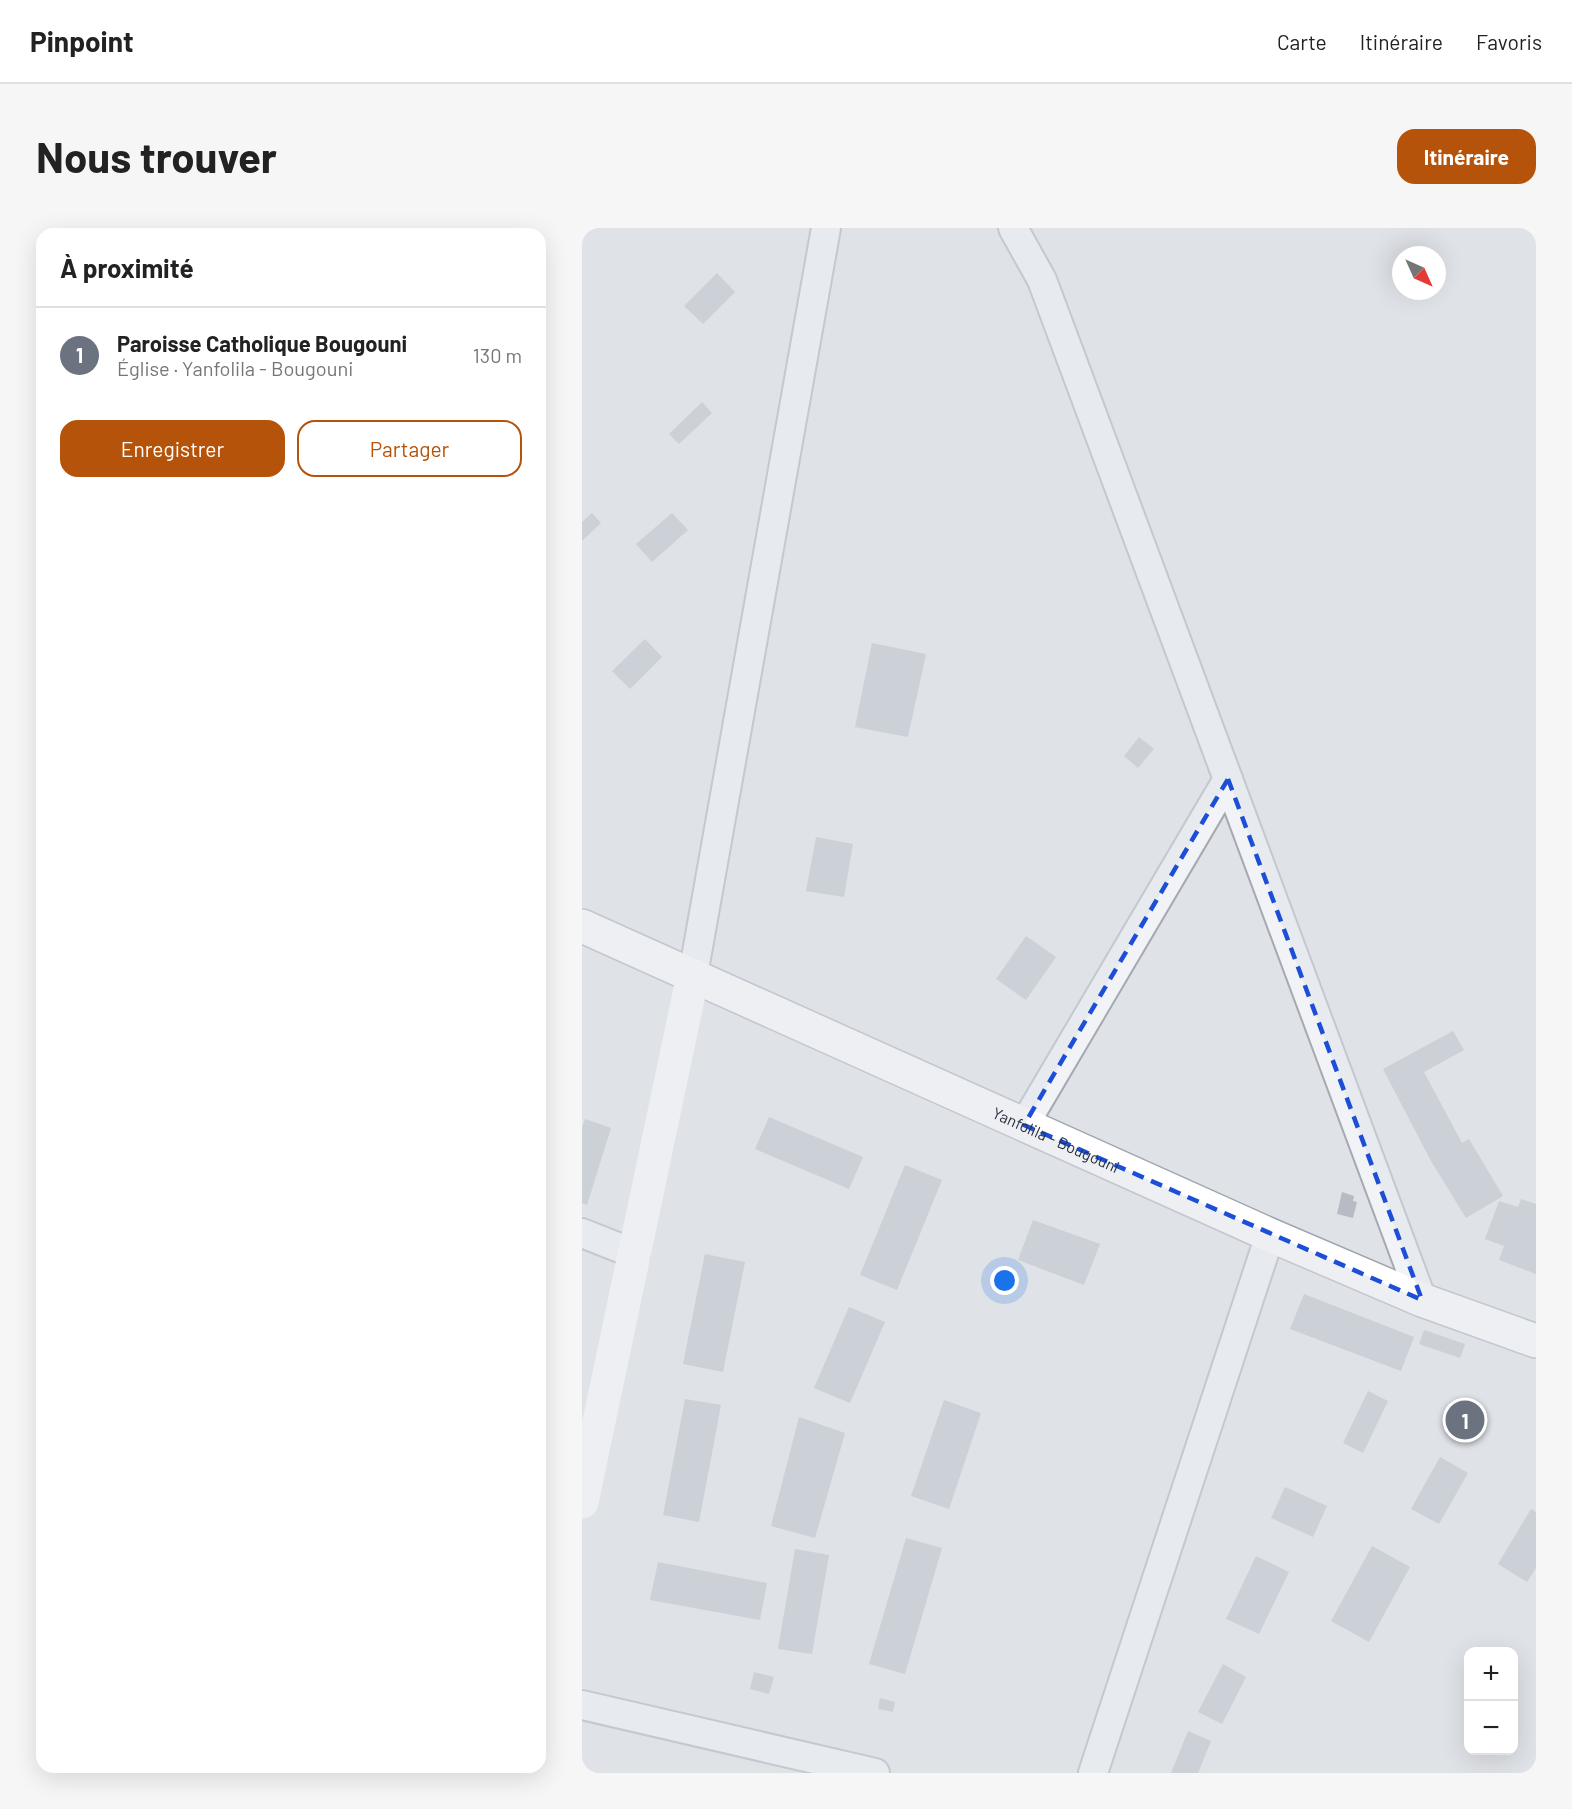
<!DOCTYPE html>
<html lang="fr">
<head>
<meta charset="utf-8">
<style>
  body { margin:0; font-family:Barlow,sans-serif; background:#f6f6f6; color:#222 }
  .controls { position:absolute; right:18px; bottom:18px; display:grid; overflow:hidden; border-radius:12px; box-shadow:0 6px 24px #0002 }
  .controls button { width:54px; height:54px; display:grid; place-items:center; padding:0; border:0; border-bottom:2px solid #e0e0e0; background:#fff; color:#222; font:30px sans-serif }
  .compass { position:absolute; left:810px; top:18px; width:54px; height:54px; border-radius:50%; background:#fff; box-shadow:0 6px 24px #0002; rotate:135deg }
  .you { position:absolute; left:423px; top:1053px; width:21px; height:21px; margin:-15px; border:4px solid #fff; border-radius:50%; background:#1a73e8; box-shadow:0 0 0 9px #1a73e833 }
  .badge { display:grid; place-items:center; width:39px; height:39px; border-radius:50%; background:#b45309; color:#fff; font-size:20px; font-weight:700 }
  .pin { position:absolute; translate:-50% -50%; border:3px solid #fff; box-shadow:0 2px 6px #0006 }
  .list { margin:0; padding:0; list-style:none }
  h2 { display:flex; justify-content:space-between; align-items:center; height:78px; margin:0; padding:0 24px; font-size:26px }
  h2 small { font-size:20px; font-weight:400; color:#767676 }
  .list li { display:grid; grid-template-columns:39px 1fr auto; gap:18px; align-items:center; box-sizing:border-box; height:96px; padding:0 24px; border-top:2px solid #e0e0e0 }
  .list b { display:block; font-size:22px; white-space:nowrap }
  .list p { margin:0; font-size:20px; white-space:nowrap; color:#767676 }
  .list em { font-size:20px; font-style:normal; color:#767676 }
  .actions { display:flex; gap:12px; padding:18px 24px }
  .actions a { flex:1; padding:14px 0; border:2px solid #b45309; border-radius:18px; text-align:center; font-size:21px; color:#b45309 }
  .actions .main { background:#b45309; color:#fff }
  .map { position:relative; flex:none; width:954px; height:1545px; overflow:hidden; border-radius:18px }
  header { display:flex; align-items:center; gap:36px; box-sizing:border-box; height:84px; padding:0 30px; background:#fff; border-bottom:2px solid #e0e0e0 }
  header strong { font-size:28px }
  nav { display:flex; gap:33px; margin-inline-start:auto; font-size:21px }
  .intro { display:flex; align-items:center; justify-content:space-between; box-sizing:border-box; height:144px; padding:0 36px }
  h1 { margin:0; font-size:42px }
  .button { padding:15px 27px; border-radius:18px; background:#b45309; color:#fff; font-size:21px; font-weight:700 }
  main { display:flex; gap:36px; padding:0 36px }
  aside { flex:1; background:#fff; border-radius:18px; box-shadow:0 6px 24px #0002 }
  .map>svg:first-child { display:block }
</style>
</head>
<body>
<header>
<strong>Pinpoint</strong>
<nav><a>Carte</a><a>Itinéraire</a><a>Favoris</a></nav>
</header>
<div class="intro"><h1>Nous trouver</h1><a class="button">Itinéraire</a></div>
<main>
<aside>
<h2>À proximité<small></small></h2>
<ul class="list">
<li><span class="badge" style="background:#6b7280">1</span><div><b>Paroisse Catholique Bougouni</b><p>Église · Yanfolila - Bougouni</p></div><em>130 m</em></li>
</ul>
<div class="actions"><a class="main">Enregistrer</a><a>Partager</a></div>
</aside>
<div class="map">
<svg width="954" height="1545" viewBox="0 0 954 1545">
  <rect width="100%" height="100%" fill="#dfe2e7"/>
  <g fill="#b7bbc3">
    <path d="M135,45L153,64L121,96L102,78Z"/>
    <path d="M120,174L130,185L97,216L87,206Z"/>
    <path d="M10,285L19,295L0,313V294Z"/>
    <path d="M90,285L106,302L70,334L54,316Z"/>
    <path d="M63,411L80,429L48,461L30,443Z"/>
    <path d="M290,415L344,426L326,509L273,499Z"/>
    <path d="M557,509L572,521L556,540L542,528Z"/>
    <path d="M234,609L271,616L262,669L224,663Z"/>
    <path d="M444,708L474,729L444,772L414,751Z"/>
    <path d="M871,803L882,822L842,844L880,915L887,911L921,968L884,990L849,933L801,841Z"/>
    <path d="M187,889L281,929L267,961L173,921Z"/>
    <path d="M3,891L29,900L5,977L0,975V900Z"/>
    <path d="M323,937L360,952L315,1062L278,1047Z"/>
    <path d="M760,964L772,968L771,973L775,974L771,990L755,986Z"/>
    <path d="M939,971L954,976V1046L917,1032L922,1018L903,1011L917,973L936,979Z"/>
    <path d="M451,992L518,1016L502,1057L436,1032Z"/>
    <path d="M123,1026L163,1034L141,1144L101,1136Z"/>
    <path d="M722,1066L832,1109L819,1143L708,1101Z"/>
    <path d="M267,1079L303,1094L268,1175L232,1160Z"/>
    <path d="M842,1102L883,1116L878,1130L837,1116Z"/>
    <path d="M786,1163L806,1173L781,1225L761,1215Z"/>
    <path d="M103,1171L139,1177L117,1294L81,1287Z"/>
    <path d="M362,1172L399,1185L367,1281L329,1268Z"/>
    <path d="M217,1189L263,1205L233,1310L189,1298Z"/>
    <path d="M858,1229L886,1245L857,1296L829,1281Z"/>
    <path d="M703,1259L745,1278L731,1309L689,1290Z"/>
    <path d="M949,1281L954,1284V1340L945,1354L916,1336Z"/>
    <path d="M324,1310L360,1320L323,1446L287,1436Z"/>
    <path d="M790,1318L828,1339L787,1414L749,1393Z"/>
    <path d="M213,1321L247,1327L230,1426L196,1421Z"/>
    <path d="M674,1328L707,1344L677,1406L644,1391Z"/>
    <path d="M76,1334L185,1355L178,1392L68,1372Z"/>
    <path d="M641,1436L664,1449L640,1496L616,1484Z"/>
    <path d="M172,1444L192,1449L187,1466L168,1461Z"/>
    <path d="M298,1470L313,1474L311,1484L296,1481Z"/>
    <path d="M606,1503L629,1513L616,1545H589Z"/>
  </g>
  <g fill="none" stroke-linecap="round" stroke-linejoin="round">
    <defs>
      <g id="street">
        <path d="M431,0L460,52L840,1072"/>
        <path d="M111,747L244,0"/>
        <path d="M442,897L646,551"/>
        <path d="M0,1005L53,1026"/>
        <path d="M0,1477L293,1545"/>
        <path d="M511,1545L688,1007"/>
      </g>
      <g id="primary">
        <path id="s1" d="M0,698L688,1007L840,1072L954,1113"/>
      </g>
    </defs>
    <use href="#street" stroke="#a5a9b1" stroke-width="32"/>
    <use href="#primary" stroke="#a0a5b2" stroke-width="36"/>
    <use href="#street" stroke="#f2f3f6" stroke-width="28"/>
    <path stroke="#fff" stroke-width="33" d="M0,1274L111,747"/>
    <use href="#primary" stroke="#fff" stroke-width="33"/>
  </g>
  <path d="M0 0H954V1545H0ZM646,551L840,1072L442,897Z" fill="#dfe2e7" fill-opacity=".55" fill-rule="evenodd"/>
  <path fill="none" stroke="#1d4ed8" stroke-width="4.5" stroke-dasharray="12 8" stroke-linejoin="round" d="M646,551L840,1072L442,897Z"/>
  <g text-anchor="middle" dominant-baseline="central" stroke-width="5" stroke-linejoin="round" paint-order="stroke">
    <g font-size="16" fill="#292f3d" stroke="#eef1f5">
      <text stroke="none"><textPath href="#s1" startOffset="520">Yanfolila - Bougouni</textPath></text>
    </g>
  </g>
</svg>
<div class="controls">
<button>+</button>
<button>−</button>
</div>
<svg class="compass" viewBox="-18 -18 36 36"><path d="M0-13l5 13h-10z" fill="#e53935"/><path d="M0 13l5-13h-10z" fill="#767676"/></svg>
<div class="you"></div>
<div class="pin badge" style="left:883px;top:1192px;background:#6b7280">1</div>
</div>
</main>
</body>
</html>
